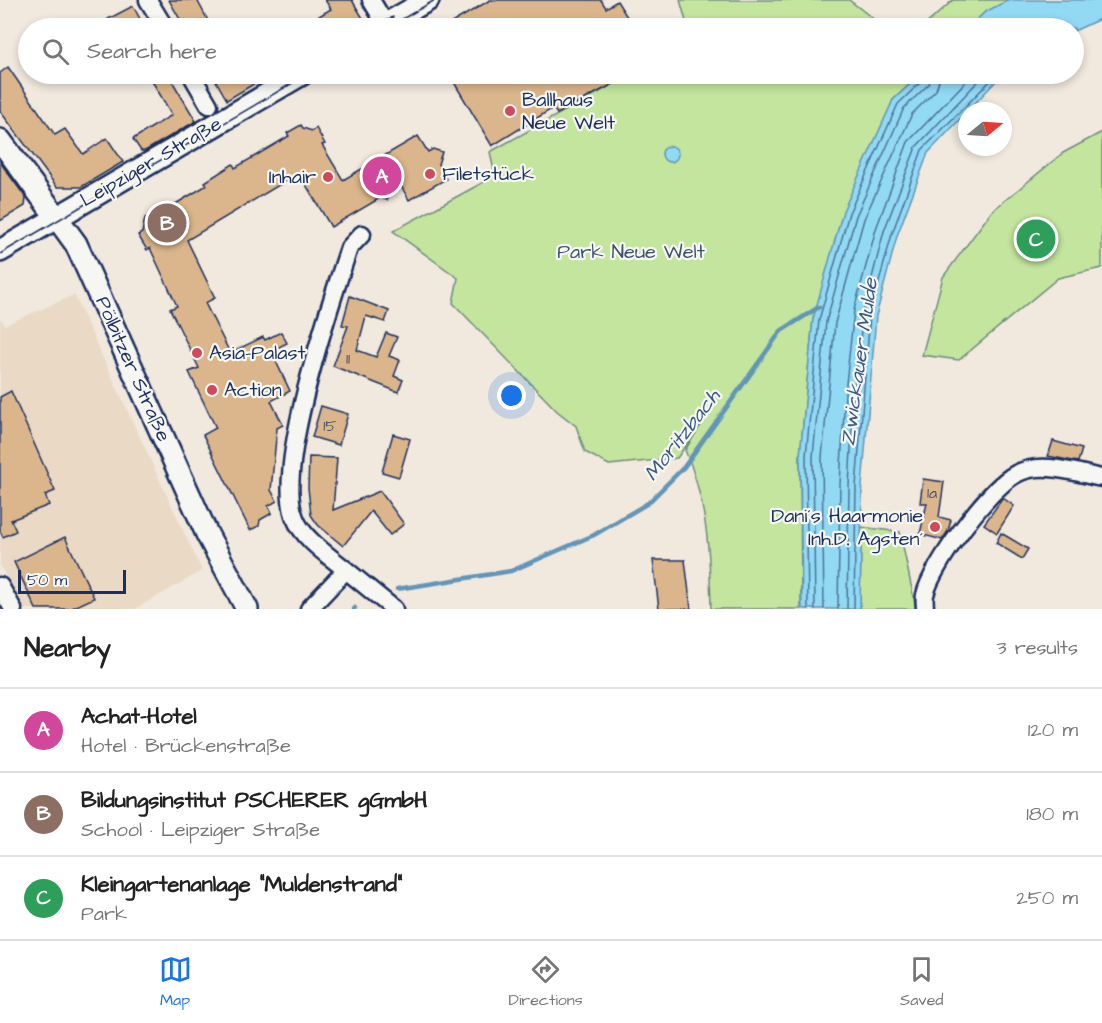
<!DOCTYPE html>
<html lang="en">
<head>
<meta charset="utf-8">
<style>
  body { margin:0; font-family:"Architects Daughter",sans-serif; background:#f2f2f2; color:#222 }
  .compass { position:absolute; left:958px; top:102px; width:54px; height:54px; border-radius:50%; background:#fff; box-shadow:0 3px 9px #0003; rotate:72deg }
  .scale { position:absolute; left:18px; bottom:15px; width:108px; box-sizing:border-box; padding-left:6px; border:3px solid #1b2f5e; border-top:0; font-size:16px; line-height:21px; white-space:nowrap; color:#1b2f5e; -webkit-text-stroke:4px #f6f6f2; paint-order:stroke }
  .you { position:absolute; left:512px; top:396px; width:21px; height:21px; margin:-15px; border:4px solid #fff; border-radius:50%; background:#1a73e8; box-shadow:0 0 0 9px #1a73e833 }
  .badge { display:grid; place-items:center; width:39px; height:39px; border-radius:50%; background:#1a73e8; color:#fff; font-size:20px; font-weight:700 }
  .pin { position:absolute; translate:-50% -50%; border:3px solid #fff; box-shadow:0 2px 6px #0006 }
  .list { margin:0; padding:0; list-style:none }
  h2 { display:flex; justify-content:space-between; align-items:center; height:78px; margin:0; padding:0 24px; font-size:26px }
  h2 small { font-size:20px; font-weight:400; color:#767676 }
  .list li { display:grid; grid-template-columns:39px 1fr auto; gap:18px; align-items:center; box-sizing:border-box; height:84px; padding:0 24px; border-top:2px solid #e0e0e0 }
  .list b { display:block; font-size:22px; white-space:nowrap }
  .list p { margin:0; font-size:20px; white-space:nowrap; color:#767676 }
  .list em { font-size:20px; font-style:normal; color:#767676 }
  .icon { flex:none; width:33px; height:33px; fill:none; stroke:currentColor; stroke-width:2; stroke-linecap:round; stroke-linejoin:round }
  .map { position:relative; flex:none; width:1102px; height:609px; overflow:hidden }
  .search { position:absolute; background:#fff; box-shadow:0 3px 9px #0003; left:18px; right:18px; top:18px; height:66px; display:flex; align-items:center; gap:15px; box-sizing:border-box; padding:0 21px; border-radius:33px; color:#767676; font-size:22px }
  .sheet { height:330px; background:#fff }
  nav { display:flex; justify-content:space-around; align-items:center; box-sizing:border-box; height:84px; border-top:2px solid #e0e0e0; background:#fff; font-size:16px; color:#767676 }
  nav a { display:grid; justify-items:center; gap:3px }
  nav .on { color:#1a73e8 }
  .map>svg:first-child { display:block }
</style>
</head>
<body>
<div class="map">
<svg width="1102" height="609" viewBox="0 0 1102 609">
  <rect width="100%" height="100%" fill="#f1e9de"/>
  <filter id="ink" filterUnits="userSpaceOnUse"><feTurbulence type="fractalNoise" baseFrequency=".0167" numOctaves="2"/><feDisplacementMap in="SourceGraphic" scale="12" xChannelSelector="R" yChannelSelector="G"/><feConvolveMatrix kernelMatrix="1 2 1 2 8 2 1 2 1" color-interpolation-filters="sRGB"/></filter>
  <g filter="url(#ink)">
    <path fill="#eadac5" d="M74,295L202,571L135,609H23L0,565V318L5,325Z"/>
    <g fill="#c3e59e" stroke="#6f8a7e" stroke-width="1.5">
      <path d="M680,0H849L885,28H688Z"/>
      <path d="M953,0H1009L985,12L968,28H922Z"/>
      <path d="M632,74H921L893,100L813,319L800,456L801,609H711C710,555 707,500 685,450L704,420L677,458L609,465L585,452L576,426L557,411L453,303L458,278L393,231L495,176L490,152Z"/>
      <path d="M1102,132V268L1058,278L959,360L922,355L943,277L992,211L1063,153Z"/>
      <path d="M861,527L900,532L916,609H860Z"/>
    </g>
    <g fill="#92d9f4" stroke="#6295b8" stroke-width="1.5">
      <path d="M1009,0H1102V18L1074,31V28H968L985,12Z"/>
      <path d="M921,74H1008L997,80L928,153L897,236L876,316L862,487L860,609H802L800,456L813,319L843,211L893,100Z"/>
      <circle cx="670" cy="154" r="8"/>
    </g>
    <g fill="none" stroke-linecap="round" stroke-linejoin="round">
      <g stroke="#4b739a" stroke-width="1.5">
        <path d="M808,609L806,456L819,320L849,213L898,104L923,80L925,74"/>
        <path d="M815,609L813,456L826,322L856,216L904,108L929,84L932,74"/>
        <path d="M824,609L822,457L835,323L864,219L912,114L936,90L941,74"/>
        <path d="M838,609L840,485L845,393L854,310L876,229L908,142L973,74"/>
        <path d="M847,609L849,486L854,394L863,313L884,231L916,147L985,74"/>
        <path d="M854,609L856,486L870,315L892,234L922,150L997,74"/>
      </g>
      <g stroke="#6295b8" stroke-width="4.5">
        <path d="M397,589L511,571L594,535L648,503L684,467L781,331L819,307"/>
        <path d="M354,609L355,608"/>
      </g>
    </g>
    <g fill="#dbb68c" stroke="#1b2f5e" stroke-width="1.5">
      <path d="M169,0H197L212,28H185Z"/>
      <path d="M325,0H352L364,20L349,28H299L331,9Z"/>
      <path d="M490,0H601L606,8L617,1L634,28H443Z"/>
      <path d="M133,6L145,28H113L108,19Z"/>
      <path d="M8,67L55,135L65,129L83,154L107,138L123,162L81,187H57L0,111V73Z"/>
      <path d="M164,74H168L196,121L145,151H141L133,139L172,115L152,81Z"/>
      <path d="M212,74H252L257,82L227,100Z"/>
      <path d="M449,74H609L615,83L557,114L553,108L492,146Z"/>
      <path d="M301,125L303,128L312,131L316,128L325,144L322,145L343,180L418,136L428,152L433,149L442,152L438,164L446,179L409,200L396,177L387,200L380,198L331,227L299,173L187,240L215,298L205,303L230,353L263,337L265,340L281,332L287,343L271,351L290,391L271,401L283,425L277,428L271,490L277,501L268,506L272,513L260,520L259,526L250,530L203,435L216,428L189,372L199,368L170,309L177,306L150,248L147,250L138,235L142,233L145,218L158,211L159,214L207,185L205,182L233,164L235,168L289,136L287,133Z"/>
      <path d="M0,162L26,198L25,206L0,221Z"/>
      <path d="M350,296L389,311L385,322L366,316L357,350L376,357L386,333L397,337L389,356L400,360L394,376L403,380L398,392L333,366L348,326L342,325Z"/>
      <path d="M11,391L55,491L45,495L49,505L11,520L16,531L3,537L0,531V397Z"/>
      <path d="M321,406L348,414L339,445L312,437Z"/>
      <path d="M393,434L410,439L399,477L382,472Z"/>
      <path d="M1053,441L1082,449L1078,462L1048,456Z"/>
      <path d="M309,457L337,458L333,510L380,491L404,524L390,535L371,511L343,546L318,525L311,515L308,488Z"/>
      <path d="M923,479L944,482L939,517L951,520L948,531L942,540L920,534L927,503H920Z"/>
      <path d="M1003,498L1014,506L997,533L984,524Z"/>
      <path d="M1001,533L1028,549L1022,559L996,543Z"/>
      <path d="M65,537L94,598L70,609H36L14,562Z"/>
      <path d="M653,560H685L691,609H659Z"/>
    </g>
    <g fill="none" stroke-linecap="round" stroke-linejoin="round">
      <defs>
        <g id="minor">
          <path d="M148,0L165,28"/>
          <path d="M371,0L386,25"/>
          <path d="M191,74L209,105"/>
          <path d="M346,570L394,609"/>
          <path d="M0,586L13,609"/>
          <path d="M309,609L346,570C329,556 303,539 295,518C274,469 331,302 349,248L362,234"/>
          <path d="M925,609C925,605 924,599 925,595C931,566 990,487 1016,474C1041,460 1076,473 1102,478"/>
        </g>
        <g id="tertiary">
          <path d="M379,28L428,0"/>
          <path d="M0,140L76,244L207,534L247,609"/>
          <path d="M0,251L302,74"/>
        </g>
      </defs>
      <use href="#minor" stroke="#1b2f5e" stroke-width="21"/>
      <use href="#tertiary" stroke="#1b2f5e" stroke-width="26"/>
      <use href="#minor" stroke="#f6f6f2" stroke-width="16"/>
      <use href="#tertiary" stroke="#f6f6f2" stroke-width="21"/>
      <g stroke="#1b2f5e" stroke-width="1.5">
        <path d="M373,28L393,17"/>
        <path d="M387,28L435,0"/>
        <path d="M0,254L308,74"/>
      </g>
    </g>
  </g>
  <g fill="#d1495b" stroke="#f6f6f2" stroke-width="2">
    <circle cx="510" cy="111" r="6"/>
    <circle cx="430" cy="174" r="6"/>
    <circle cx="328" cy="177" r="6"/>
    <circle cx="197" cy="353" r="6"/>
    <circle cx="212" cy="390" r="6"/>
    <circle cx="935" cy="527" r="6"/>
  </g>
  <g text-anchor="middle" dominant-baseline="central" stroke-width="4.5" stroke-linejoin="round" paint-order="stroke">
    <g font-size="16" fill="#4b516a">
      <text x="348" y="359">11</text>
      <text x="330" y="426">15</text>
      <text x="932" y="493">1a</text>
    </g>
    <g font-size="20" fill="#1b2f5e" stroke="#f6f6f2" text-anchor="start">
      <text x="522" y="100">Ballhaus<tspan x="522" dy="23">Neue Welt</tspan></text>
      <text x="442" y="174">Filetstück</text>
      <text x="316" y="177" text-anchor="end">Inhair</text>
      <text x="209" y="353">Asia-Palast</text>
      <text x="224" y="390">Action</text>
      <text x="923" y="516" text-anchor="end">Dani´s Haarmonie<tspan x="923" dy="23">Inh.D. Agsten´</tspan></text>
    </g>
    <g font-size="20" fill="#1b2f5e" stroke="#f6f6f2">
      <text transform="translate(151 162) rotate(-30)">Leipziger Straße</text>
      <text transform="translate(133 369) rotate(66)">Pölbitzer Straße</text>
    </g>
    <g font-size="20" fill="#3d536b" stroke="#f6f6f2">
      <text x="631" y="252">Park Neue Welt</text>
    </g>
    <g font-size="21" font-style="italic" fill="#395a84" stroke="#f6f6f2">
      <text transform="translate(859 362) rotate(-82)">Zwickauer Mulde</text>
      <text transform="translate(682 435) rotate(-52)">Moritzbach</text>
    </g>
  </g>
</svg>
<svg class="compass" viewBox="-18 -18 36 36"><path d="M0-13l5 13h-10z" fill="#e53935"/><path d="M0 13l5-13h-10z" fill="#767676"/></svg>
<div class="scale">50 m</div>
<div class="you"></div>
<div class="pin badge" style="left:382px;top:176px;background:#d1479c">A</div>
<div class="pin badge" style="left:167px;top:223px;background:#8d6e63">B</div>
<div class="pin badge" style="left:1036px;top:239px;background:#2e9e5b">C</div>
<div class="search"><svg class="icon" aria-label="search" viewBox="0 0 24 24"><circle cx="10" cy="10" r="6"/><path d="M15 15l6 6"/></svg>Search here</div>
</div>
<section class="sheet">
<h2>Nearby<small>3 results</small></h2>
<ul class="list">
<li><span class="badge" style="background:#d1479c">A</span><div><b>Achat-Hotel</b><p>Hotel · Brückenstraße</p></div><em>120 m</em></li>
<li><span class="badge" style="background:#8d6e63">B</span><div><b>Bildungsinstitut PSCHERER gGmbH</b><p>School · Leipziger Straße</p></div><em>180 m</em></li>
<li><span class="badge" style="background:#2e9e5b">C</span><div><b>Kleingartenanlage &quot;Muldenstrand&quot;</b><p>Park</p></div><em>250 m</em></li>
</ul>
</section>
<nav>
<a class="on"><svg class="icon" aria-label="map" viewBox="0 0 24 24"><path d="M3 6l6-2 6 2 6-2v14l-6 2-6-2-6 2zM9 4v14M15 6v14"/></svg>Map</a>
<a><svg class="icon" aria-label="directions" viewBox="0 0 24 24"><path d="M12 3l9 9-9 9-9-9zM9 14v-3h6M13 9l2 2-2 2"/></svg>Directions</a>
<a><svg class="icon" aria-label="saved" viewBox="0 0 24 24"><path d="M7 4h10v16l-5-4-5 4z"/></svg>Saved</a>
</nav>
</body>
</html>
